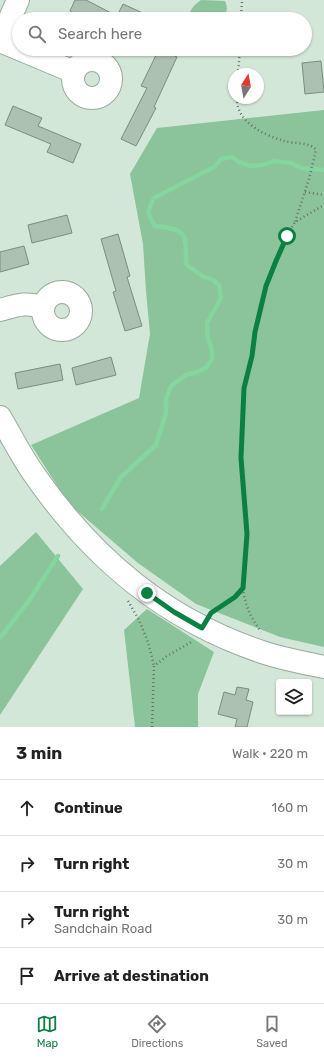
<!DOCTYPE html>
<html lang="en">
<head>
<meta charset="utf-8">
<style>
  body { margin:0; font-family:Rubik,sans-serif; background:#f6f6f6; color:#222 }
  .controls { position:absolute; right:12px; bottom:12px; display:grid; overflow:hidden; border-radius:4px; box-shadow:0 1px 3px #0004 }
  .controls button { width:36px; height:36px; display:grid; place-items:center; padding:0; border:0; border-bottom:1px solid #e0e0e0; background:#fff; color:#222; font:20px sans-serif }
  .compass { position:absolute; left:228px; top:68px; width:36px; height:36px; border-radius:50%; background:#fff; box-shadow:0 1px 3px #0004; rotate:11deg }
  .stop { position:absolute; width:12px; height:12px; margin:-9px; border:3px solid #0b8043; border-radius:50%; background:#fff }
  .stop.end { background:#0b8043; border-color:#fff; box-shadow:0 1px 4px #0008 }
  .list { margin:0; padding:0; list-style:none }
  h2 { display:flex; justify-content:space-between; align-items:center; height:52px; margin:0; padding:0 16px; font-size:17px }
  h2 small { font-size:13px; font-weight:400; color:#767676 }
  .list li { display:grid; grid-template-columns:26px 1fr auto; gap:12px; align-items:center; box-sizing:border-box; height:56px; padding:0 16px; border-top:1px solid #e0e0e0 }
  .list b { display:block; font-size:15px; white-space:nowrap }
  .list p { margin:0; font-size:13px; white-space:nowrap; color:#767676 }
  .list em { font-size:13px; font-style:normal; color:#767676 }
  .icon { flex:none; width:22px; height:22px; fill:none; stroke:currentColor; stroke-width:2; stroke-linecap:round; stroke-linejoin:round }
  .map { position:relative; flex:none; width:324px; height:727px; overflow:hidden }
  .search { position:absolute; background:#fff; box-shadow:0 1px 3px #0004; left:12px; right:12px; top:12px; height:44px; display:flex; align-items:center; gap:10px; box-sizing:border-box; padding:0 14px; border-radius:22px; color:#767676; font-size:15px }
  .sheet { height:276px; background:#fff }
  nav { display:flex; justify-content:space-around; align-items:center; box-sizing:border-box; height:56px; border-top:1px solid #e0e0e0; background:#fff; font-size:11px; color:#767676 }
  nav a { display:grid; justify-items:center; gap:2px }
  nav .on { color:#0b8043 }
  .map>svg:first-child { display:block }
</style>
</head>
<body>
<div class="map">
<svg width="324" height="727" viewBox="0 0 324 727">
  <rect width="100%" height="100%" fill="#d3e7d8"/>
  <g fill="#8bc39b">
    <path d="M201,0L225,1C235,24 202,19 189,19C189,10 194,5 201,0Z"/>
    <path d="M324,110V647L280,637L196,604L138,563L69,504L31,445L139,398L150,334L146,291L143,244L130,174L157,128Z"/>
    <path d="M36,532L83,589L0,715V566Z"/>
    <path d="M147,609L214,652L198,694V727H135L124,630Z"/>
  </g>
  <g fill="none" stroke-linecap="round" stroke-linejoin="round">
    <g stroke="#84d69e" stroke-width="4.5">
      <path d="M102,509L121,477L156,445L166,413V399L171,386L186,375L197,372L206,368L212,359V350L208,338L207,323L221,298L219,285L213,280L202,276L186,264C186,233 188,230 155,226C147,214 147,211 154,198L214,167L221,159L232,157L239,162L251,166L263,165L273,161L291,163L301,168L324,170"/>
      <path d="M0,638L28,602L58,556"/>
    </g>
  </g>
  <g fill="#adc1b2" stroke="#7a8d7f">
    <path d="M75,0H86L117,16L123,4L156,19H86L70,11Z"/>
    <path d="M159,49L177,57L154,107L156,108L136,146L121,139L147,88L141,86Z"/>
    <path d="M321,61L324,92L305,94L302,63Z"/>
    <path d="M13,106L42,118L38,126L81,144L73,163L47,152L51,144L5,125Z"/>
    <path d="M67,215L72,233L32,243L28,225Z"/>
    <path d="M118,234L130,276L127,277L142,326L125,331L113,292L116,291L101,239Z"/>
    <path d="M24,246L29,264L0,272V252Z"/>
    <path d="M111,357L116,375L76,385L72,368Z"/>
    <path d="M60,364L63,380L18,389L15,373Z"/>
    <path d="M237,687L249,689L246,700L253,702L247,727H235L237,719L218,714L224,692L235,695Z"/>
  </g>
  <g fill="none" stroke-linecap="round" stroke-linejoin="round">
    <defs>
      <g id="minor">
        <path d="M0,41L74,72"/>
        <path d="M0,41L18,0"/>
        <circle cx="92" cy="79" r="19"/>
        <circle cx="62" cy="311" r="19"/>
        <path d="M0,310C18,305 25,302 43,307"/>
        <path d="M0,417C12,437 22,458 36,477C94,560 167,621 265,653C284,659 304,663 324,667"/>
      </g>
    </defs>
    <use href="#minor" stroke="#97aa9c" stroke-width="24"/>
    <g stroke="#67746b" stroke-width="2.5" stroke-dasharray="1 3" stroke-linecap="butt">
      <path d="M241,19L242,0"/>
      <path d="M238,74L240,49"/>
      <path d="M237,98C236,122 264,135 284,141C294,144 311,142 316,150L309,179L295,222"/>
      <path d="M305,192L324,195"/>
      <path d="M243,588C245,607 251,617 261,632"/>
      <path d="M128,601L139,620L148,642L154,666"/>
      <path d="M213,612L235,597L243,588L247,534L241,458L242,405L244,388L252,356L255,332L266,286L276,261L287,236L295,222L324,205"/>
      <path d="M152,727L154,666L167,656L193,641"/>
    </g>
    <use href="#minor" stroke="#fff" stroke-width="22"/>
  </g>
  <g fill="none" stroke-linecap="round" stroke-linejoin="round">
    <path stroke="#0b8043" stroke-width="5" d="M147,593L174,612L202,628L211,613L235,597L243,588L247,534L241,458L244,388L252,356L255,332L266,286L276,261L287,236"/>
  </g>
</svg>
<div class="controls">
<button><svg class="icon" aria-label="layers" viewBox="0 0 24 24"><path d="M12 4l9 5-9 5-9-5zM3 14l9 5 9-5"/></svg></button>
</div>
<svg class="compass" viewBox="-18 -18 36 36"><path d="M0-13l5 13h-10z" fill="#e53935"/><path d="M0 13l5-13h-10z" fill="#767676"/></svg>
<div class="stop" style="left:287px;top:236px"></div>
<div class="stop end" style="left:147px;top:593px"></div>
<div class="search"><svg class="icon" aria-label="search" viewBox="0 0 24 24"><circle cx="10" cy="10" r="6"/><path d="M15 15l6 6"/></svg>Search here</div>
</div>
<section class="sheet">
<h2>3 min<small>Walk · 220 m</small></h2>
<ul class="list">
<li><svg class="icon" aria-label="ahead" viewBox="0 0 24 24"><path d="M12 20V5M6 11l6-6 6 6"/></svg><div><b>Continue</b></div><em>160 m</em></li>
<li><svg class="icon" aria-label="right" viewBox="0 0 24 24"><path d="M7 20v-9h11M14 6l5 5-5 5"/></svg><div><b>Turn right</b></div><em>30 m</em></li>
<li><svg class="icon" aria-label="right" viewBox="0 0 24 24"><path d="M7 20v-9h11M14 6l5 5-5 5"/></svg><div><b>Turn right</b><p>Sandchain Road</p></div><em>30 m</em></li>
<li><svg class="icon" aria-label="arrive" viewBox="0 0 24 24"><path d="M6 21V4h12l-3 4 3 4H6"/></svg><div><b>Arrive at destination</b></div></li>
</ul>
</section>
<nav>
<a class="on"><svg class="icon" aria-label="map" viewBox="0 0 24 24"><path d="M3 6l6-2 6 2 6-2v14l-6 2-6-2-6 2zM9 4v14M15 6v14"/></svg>Map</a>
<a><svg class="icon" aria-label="directions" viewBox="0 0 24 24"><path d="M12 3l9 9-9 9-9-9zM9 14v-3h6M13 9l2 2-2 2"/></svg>Directions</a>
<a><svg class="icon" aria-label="saved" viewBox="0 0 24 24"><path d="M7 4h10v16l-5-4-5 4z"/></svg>Saved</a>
</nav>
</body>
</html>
